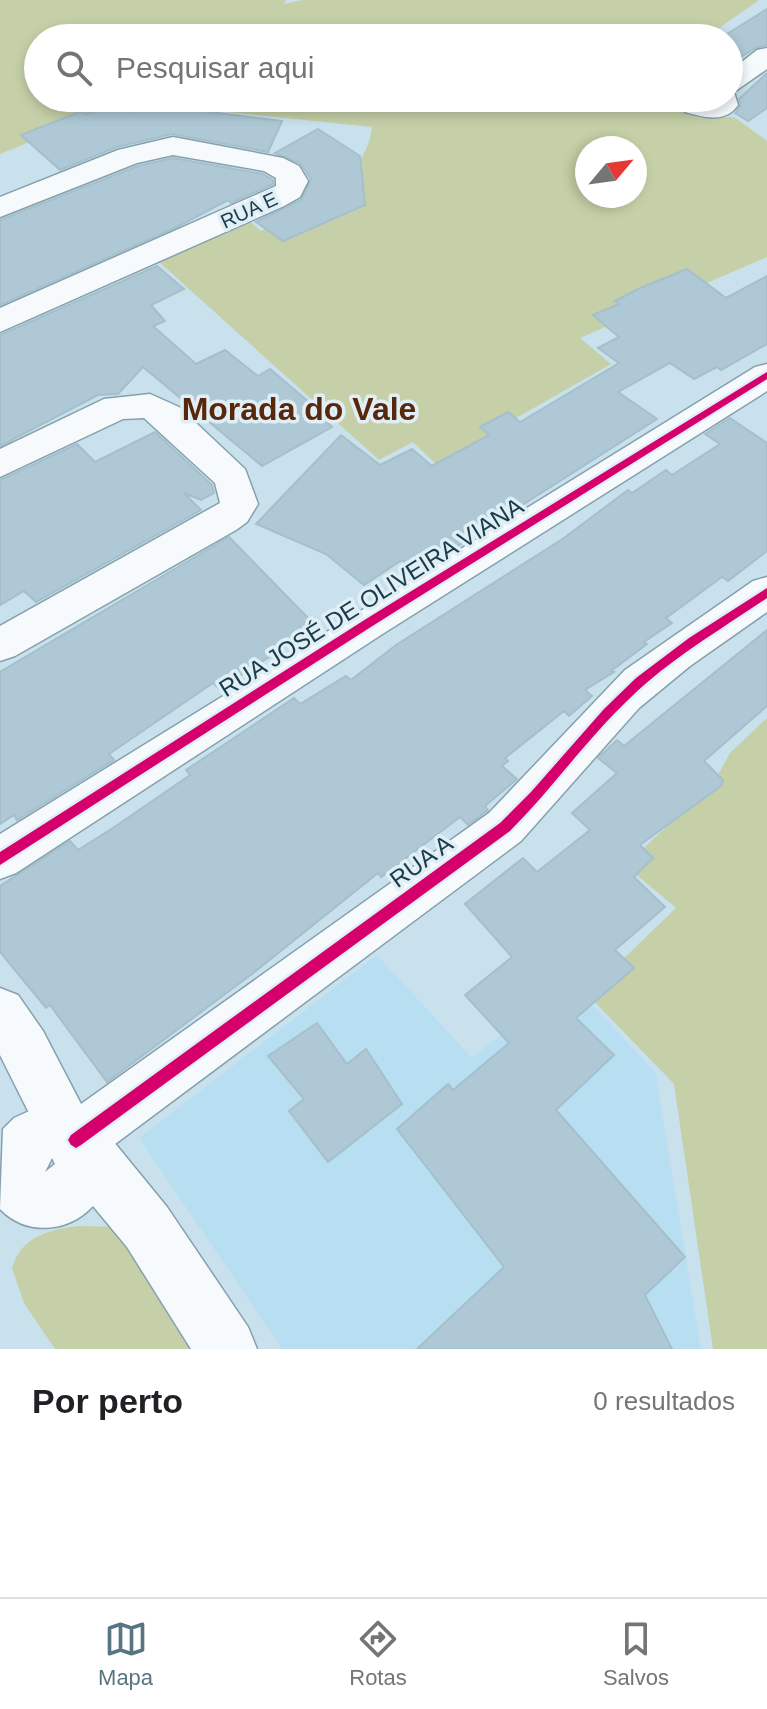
<!DOCTYPE html>
<html lang="pt">
<head>
<meta charset="utf-8">
<style>
  body { margin:0; font-family:Helvetica,sans-serif; background:#f2f2f2; color:#202124 }
  .compass { position:absolute; left:575px; top:136px; width:72px; height:72px; border-radius:50%; background:#fff; box-shadow:0 4px 12px #0003; rotate:61deg }
  .list { margin:0; padding:0; list-style:none }
  h2 { display:flex; justify-content:space-between; align-items:center; height:104px; margin:0; padding:0 32px; font-size:34px }
  h2 small { font-size:26px; font-weight:400; color:#757577 }
  .icon { flex:none; width:44px; height:44px; fill:none; stroke:currentColor; stroke-width:2; stroke-linecap:round; stroke-linejoin:round }
  .map { position:relative; flex:none; width:767px; height:1349px; overflow:hidden }
  .search { position:absolute; background:#fff; box-shadow:0 4px 12px #0003; left:24px; right:24px; top:24px; height:88px; display:flex; align-items:center; gap:20px; box-sizing:border-box; padding:0 28px; border-radius:44px; color:#757577; font-size:30px }
  .sheet { height:248px; background:#fff }
  nav { display:flex; justify-content:space-around; align-items:center; box-sizing:border-box; height:112px; border-top:2px solid #e0e0e0; background:#fff; font-size:22px; color:#757577 }
  nav a { display:grid; justify-items:center; gap:4px }
  nav .on { color:#577582 }
  .map>svg:first-child { display:block }
</style>
</head>
<body>
<div class="map">
<svg width="767" height="1349" viewBox="0 0 767 1349">
  <rect width="100%" height="100%" fill="#c8e1ed"/>
  <path fill="#b8dff1" d="M377,955L472,1058L569,980L655,1072L701,1349H282L139,1138Z"/>
  <g fill="#c5d0a8" fill-rule="evenodd">
    <path d="M0,0H286L284,4L303,0H759L705,38H38V98H139L0,154Z"/>
    <path d="M140,98H663L677,110L700,118L734,117L767,141V257L580,338L611,364L436,464L413,442L379,460L158,261L246,218L261,231C305,208 366,181 372,127L218,111ZM587,148H635V196H587Z"/>
    <path d="M767,718V1349H713L674,1084L587,994L676,908L625,865L713,784L730,753Z"/>
    <path d="M80,1226L118,1227L215,1349H55L24,1303L12,1268C21,1236 51,1229 80,1226Z"/>
  </g>
  <g fill="#aec9d5" stroke="#a5bfcb" stroke-width="2">
    <path d="M767,9V45L755,48L729,65L727,34Z"/>
    <path d="M767,73V108L748,121L735,113L740,107L739,99Z"/>
    <path d="M173,98H205L202,111L282,121L268,152L172,134L117,147L60,170L21,135L82,111L85,114L120,106L130,112L159,106L162,102L172,103Z"/>
    <path d="M318,129L360,156L365,205L283,241L256,222L301,200L311,179L300,163L275,153Z"/>
    <path d="M173,158L263,174L273,180V184L231,203L228,200L177,227L0,305V220L138,166Z"/>
    <path d="M157,266L184,289L151,305L165,321L153,326L196,364L225,350L258,376L270,369L310,403L332,427L262,466L143,367L118,394L98,395L0,446V335Z"/>
    <path d="M687,269L726,298L767,276V344L721,370L717,367L694,379L670,363L618,392L657,419L447,553L440,547L409,566L402,560L364,585L326,554L256,524L341,435L380,465L412,449L432,466L489,435L480,427L508,412L520,422L542,409L619,363L598,348L619,337L593,315L619,304L615,301L638,289Z"/>
    <path d="M730,418L767,443V551L728,581L722,577L666,618L672,623L644,642L647,644L611,671L614,672L585,690L592,696L569,716L564,711L505,758L508,761L502,766L517,779L485,806L488,810L468,825L460,817L381,877L378,873L252,974L107,1082L50,1005L46,1008L0,952V886L70,841L78,850L116,826L190,775L186,770L294,698L300,704L346,676L351,680L396,645L564,538L628,490L632,493L666,470L672,475L720,444L705,434Z"/>
    <path d="M155,432L212,485L214,493L201,500L184,493L201,510L36,602L24,591L0,605V480L77,444L95,462Z"/>
    <path d="M229,537L316,626L220,689L213,683L109,754L114,760L17,820L14,815L0,824V672Z"/>
    <path d="M767,630V706L704,761L723,780L721,786L640,845L653,858L634,877L665,907L615,950L634,968L576,1018L614,1055L556,1110L685,1257L645,1295L672,1349H417L504,1267L397,1129L448,1084L453,1090L509,1043L465,995L512,957L465,904L523,858L537,872L590,830L572,813L617,773L598,758L617,740L624,746Z"/>
    <path d="M317,1023L347,1064L366,1049L402,1104L328,1162L289,1111L304,1099L268,1056Z"/>
  </g>
  <g fill="none" stroke-linecap="round" stroke-linejoin="round">
    <defs>
      <g id="minor">
        <path d="M767,48V69L734,92L738,105C725,124 703,117 685,112L676,98L709,101L729,98V72L757,50Z"/>
        <path d="M173,137L283,158L299,166L308,181L300,197L284,206L0,332V308L276,186V178L264,171L173,155L137,163L0,217V197L118,150Z"/>
        <path d="M767,364V391L384,633L16,873L0,879V834L755,367Z"/>
        <path d="M150,394L179,407L245,469L258,504L247,522L236,530L15,656L0,661V626L220,503L215,483L144,418L123,419L0,477V449L104,399Z"/>
        <path d="M767,577V612L690,666L639,708L521,841L95,1159L76,1167L48,1151L0,1055V988L18,995L43,1031L81,1104L489,813L625,670L753,581Z"/>
      </g>
      <path id="major" d="M49,1102L92,1116L100,1125L167,1207L248,1327L257,1349H191L127,1247L93,1206C68,1233 26,1236 0,1209L3,1129L14,1118ZM52,1158L55,1164L45,1172Z"/>
    </defs>
    <use href="#minor" stroke="#85a1ac" stroke-width="3"/>
    <use href="#major" stroke="#85a1ac" stroke-width="3"/>
    <use href="#minor" fill="#f7fafc" fill-rule="evenodd"/>
    <use href="#major" fill="#f7fafc" fill-rule="evenodd"/>
    <defs>
      <g id="cycleway">
        <path d="M767,372V379L374,625L0,865V852L366,619Z"/>
        <path d="M767,588V598C720,630 670,659 629,699C586,740 552,789 510,831L81,1145L76,1148L71,1145L68,1140L71,1135L500,823L531,792L604,709L636,678L689,638Z"/>
      </g>
    </defs>
    <use href="#cycleway" stroke="#e0eef6" stroke-width="5"/>
    <use href="#cycleway" fill="#d6006c" fill-rule="evenodd"/>
  </g>
  <g text-anchor="middle" dominant-baseline="central" stroke-width="7" stroke-linejoin="round" paint-order="stroke">
    <g font-size="20" fill="#1a3b49" stroke="#e0eef6">
      <text transform="translate(249 210) rotate(-25)">RUA E</text>
    </g>
    <g font-size="24" fill="#1a3b49" stroke="#e0eef6">
      <text transform="translate(371 597) rotate(-32)">RUA JOSÉ DE OLIVEIRA VIANA</text>
      <text transform="translate(421 861) rotate(-36)">RUA A</text>
    </g>
    <g font-size="32" font-weight="bold" fill="#57280b" stroke="#e0eef6">
      <text x="299" y="409">Morada do Vale</text>
    </g>
  </g>
</svg>
<svg class="compass" viewBox="-18 -18 36 36"><path d="M0-13l5 13h-10z" fill="#e53935"/><path d="M0 13l5-13h-10z" fill="#757577"/></svg>
<div class="search"><svg class="icon" aria-label="search" viewBox="0 0 24 24"><circle cx="10" cy="10" r="6"/><path d="M15 15l6 6"/></svg>Pesquisar aqui</div>
</div>
<section class="sheet">
<h2>Por perto<small>0 resultados</small></h2>
<ul class="list">
</ul>
</section>
<nav>
<a class="on"><svg class="icon" aria-label="map" viewBox="0 0 24 24"><path d="M3 6l6-2 6 2 6-2v14l-6 2-6-2-6 2zM9 4v14M15 6v14"/></svg>Mapa</a>
<a><svg class="icon" aria-label="directions" viewBox="0 0 24 24"><path d="M12 3l9 9-9 9-9-9zM9 14v-3h6M13 9l2 2-2 2"/></svg>Rotas</a>
<a><svg class="icon" aria-label="saved" viewBox="0 0 24 24"><path d="M7 4h10v16l-5-4-5 4z"/></svg>Salvos</a>
</nav>
</body>
</html>
